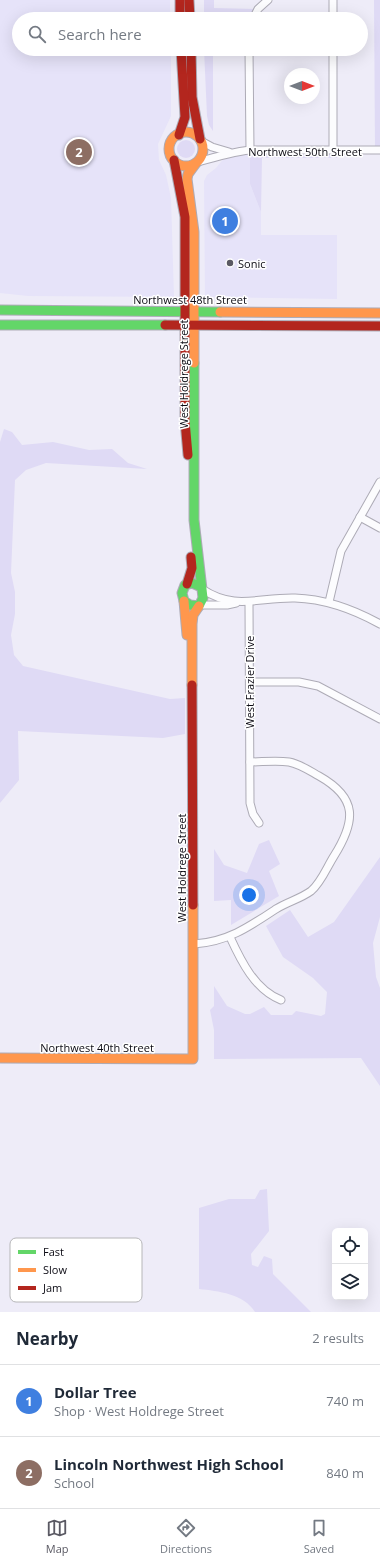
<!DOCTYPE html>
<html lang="en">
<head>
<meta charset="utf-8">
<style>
  body { margin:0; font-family:"Open Sans",sans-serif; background:#f2f2f3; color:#1f2937 }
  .controls { position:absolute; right:12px; bottom:12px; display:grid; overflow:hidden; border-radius:6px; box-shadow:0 4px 16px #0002 }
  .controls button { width:36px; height:36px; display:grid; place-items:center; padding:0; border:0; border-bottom:1px solid #e0e1e3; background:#fff; color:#1f2937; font:20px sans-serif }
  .compass { position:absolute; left:284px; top:68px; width:36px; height:36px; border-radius:50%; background:#fff; box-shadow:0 4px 16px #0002; rotate:90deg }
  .you { position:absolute; left:249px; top:895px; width:14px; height:14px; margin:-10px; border:3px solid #fff; border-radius:50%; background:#1a73e8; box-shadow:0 0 0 6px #1a73e833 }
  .badge { display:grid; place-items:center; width:26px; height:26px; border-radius:50%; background:#5a5963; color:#fff; font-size:13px; font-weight:700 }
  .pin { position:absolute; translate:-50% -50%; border:2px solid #fff; box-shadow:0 1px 4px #0006 }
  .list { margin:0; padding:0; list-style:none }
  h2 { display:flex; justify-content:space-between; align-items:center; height:52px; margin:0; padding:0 16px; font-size:17px }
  h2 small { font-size:13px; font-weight:400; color:#747a83 }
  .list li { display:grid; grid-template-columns:26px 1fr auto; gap:12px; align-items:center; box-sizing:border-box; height:72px; padding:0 16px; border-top:1px solid #e0e1e3 }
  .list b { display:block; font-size:15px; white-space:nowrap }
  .list p { margin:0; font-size:13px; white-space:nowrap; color:#747a83 }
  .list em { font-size:13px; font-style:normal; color:#747a83 }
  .icon { flex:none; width:22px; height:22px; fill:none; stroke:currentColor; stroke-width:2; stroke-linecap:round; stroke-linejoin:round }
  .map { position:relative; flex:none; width:380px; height:1312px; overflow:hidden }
  .search { position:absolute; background:#fff; box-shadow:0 4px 16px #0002; left:12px; right:12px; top:12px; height:44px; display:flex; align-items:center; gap:10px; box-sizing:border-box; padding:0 14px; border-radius:22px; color:#747a83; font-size:15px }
  .sheet { height:196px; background:#fff }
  nav { display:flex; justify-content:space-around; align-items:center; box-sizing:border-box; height:56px; border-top:1px solid #e0e1e3; background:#fff; font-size:11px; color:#747a83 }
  nav a { display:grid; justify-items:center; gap:2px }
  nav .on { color:#5a5963 }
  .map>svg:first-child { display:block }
</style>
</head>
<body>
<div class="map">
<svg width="380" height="1312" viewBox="0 0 380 1312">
  <rect width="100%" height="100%" fill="#eeecf8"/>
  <g fill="#e6e3f9">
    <path d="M0,0H170V19H19V49H171V116L158,144L159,160L166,175L171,198L174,297L28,296L0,293Z"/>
    <path d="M250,150V184L261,212V235H337V299L205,297L204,181L207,175L216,168L229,152Z"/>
  </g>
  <g fill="#dfdaf5">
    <path d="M204,0H214V8L258,9L254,17H214V19H204Z"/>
    <path d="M374,0H380V150H375Z"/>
    <path d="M204,49H213V131L209,125L207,116Z"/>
    <circle cx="186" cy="149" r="9"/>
    <path d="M250,150H337V158H262L261,212L250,184Z"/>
    <path d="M4,429L12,432L22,445L53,442L89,450L112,449L128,463L147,469L46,463L26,470L15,480L11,573L15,592V614L11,635L14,655L23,666L170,699L185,698V734L163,738L18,731L19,780L0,803V442Z"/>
    <path d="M269,840L280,864L269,871L279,896L231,925V900L214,901V849L224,865L247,873L259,844Z"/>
    <path d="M380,857V917L373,943L376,977L380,988V1086L361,1058L214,1059V1030L210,1010L214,1006V986L227,1006L245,1014H250L264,1007L271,1015H292L296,1011L321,1016L325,1014L327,992L313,978L283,957L266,926L290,910L308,937L334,922Z"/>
    <path d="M267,1189L269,1231L251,1254L252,1265L258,1267L264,1256L272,1259L273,1274L311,1312H255C244,1294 218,1291 199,1289V1208L229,1199H255L260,1190Z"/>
  </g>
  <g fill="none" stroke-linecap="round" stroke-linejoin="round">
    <defs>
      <g id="street">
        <path d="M333,0V19"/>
        <path d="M253,19L258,9L268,0"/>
        <path d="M249,49L250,150"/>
        <path d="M333,49V150"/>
        <path d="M201,141L212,147L229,152"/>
        <path d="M198,162C215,157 232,152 250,150H380"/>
        <path d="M360,517L380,528"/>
        <path d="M202,589C235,611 259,597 295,598C325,599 353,609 380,624"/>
        <path d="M329,602L341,551L380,482"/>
        <path d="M249,603L250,803L253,814L259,823"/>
        <path d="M200,605H227L236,603"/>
        <path d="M250,682H299L318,686L380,719"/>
        <path d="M230,937C241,961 255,990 281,1000"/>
        <path d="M194,944C227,942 249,927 276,909C287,902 300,899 311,891C321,883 327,867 334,856C356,821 358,798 319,776C310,771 300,764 289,762C276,760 262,762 250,762"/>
      </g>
      <g id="fast">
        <path d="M0,310L220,312"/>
        <path d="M0,325H165"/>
        <path d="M194,363V520L203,598L199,606L190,605L184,601L182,593L185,585L192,583L201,587"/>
      </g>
      <g id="slow">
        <circle cx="186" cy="149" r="17"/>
        <path d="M220,312L380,313"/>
        <path d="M194,363V232L187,179L188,174L196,163"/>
        <path d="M184,601L187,635"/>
        <path d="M192,685V624L193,615L199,606"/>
        <path d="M0,1058L193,1059V905"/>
      </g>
      <g id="jam">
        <path d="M180,0V19"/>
        <path d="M189,0L190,19"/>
        <path d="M191,49L192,97L200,139"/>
        <path d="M179,135L185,117L181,49"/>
        <path d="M174,160L185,217V421L188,455"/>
        <path d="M165,325L380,326"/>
        <path d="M187,584L192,568L191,557"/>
        <path d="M192,685L193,905"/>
      </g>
    </defs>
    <use href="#street" stroke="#adabb6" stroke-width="9"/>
    <use href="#fast" stroke="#adabb6" stroke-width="11"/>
    <use href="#slow" stroke="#adabb6" stroke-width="11"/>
    <use href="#jam" stroke="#adabb6" stroke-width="11"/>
    <use href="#street" stroke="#fcfcfe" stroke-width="7"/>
    <use href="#fast" stroke="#63d668" stroke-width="9"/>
    <use href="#slow" stroke="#ff974d" stroke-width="9"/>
    <use href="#jam" stroke="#b3261e" stroke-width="9"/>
  </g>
  <circle fill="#5a5963" stroke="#fff" stroke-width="1.5" cx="230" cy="263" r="4"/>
  <g text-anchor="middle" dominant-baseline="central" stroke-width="3" stroke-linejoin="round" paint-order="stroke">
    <g font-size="11" fill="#0b0a13" stroke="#fff">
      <text x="305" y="151">Northwest 50th Street</text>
      <text x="190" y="299">Northwest 48th Street</text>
      <text transform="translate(183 374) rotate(-90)">West Holdrege Street</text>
      <text transform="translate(249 682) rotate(-90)">West Frazier Drive</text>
      <text transform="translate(181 868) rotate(-90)">West Holdrege Street</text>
      <text x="97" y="1047">Northwest 40th Street</text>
    </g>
    <g font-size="11" fill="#0b0a13" stroke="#fff" text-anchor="start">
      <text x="238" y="263">Sonic</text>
    </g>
  </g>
  <rect x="10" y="1238" width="132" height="64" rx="6" fill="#fff" stroke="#b6b6b8" stroke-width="1"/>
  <rect x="18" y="1250" width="18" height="4" fill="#63d668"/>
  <rect x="18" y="1268" width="18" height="4" fill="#ff974d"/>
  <rect x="18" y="1286" width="18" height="4" fill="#b3261e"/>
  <g font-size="11" fill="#0b0a13">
    <text x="43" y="1256">Fast</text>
    <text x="43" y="1274">Slow</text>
    <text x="43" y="1292">Jam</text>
  </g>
</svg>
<div class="controls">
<button><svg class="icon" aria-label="locate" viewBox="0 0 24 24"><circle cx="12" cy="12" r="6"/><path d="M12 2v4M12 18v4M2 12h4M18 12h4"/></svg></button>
<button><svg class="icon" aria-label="layers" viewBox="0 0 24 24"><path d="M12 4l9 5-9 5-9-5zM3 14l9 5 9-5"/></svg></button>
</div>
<svg class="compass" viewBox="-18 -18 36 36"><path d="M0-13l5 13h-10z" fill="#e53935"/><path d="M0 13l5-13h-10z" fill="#747a83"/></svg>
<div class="you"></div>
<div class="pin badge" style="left:225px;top:221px;background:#3f7fe0">1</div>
<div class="pin badge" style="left:79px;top:152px;background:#8d6e63">2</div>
<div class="search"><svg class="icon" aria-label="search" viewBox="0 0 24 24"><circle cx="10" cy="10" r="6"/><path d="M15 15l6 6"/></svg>Search here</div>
</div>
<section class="sheet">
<h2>Nearby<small>2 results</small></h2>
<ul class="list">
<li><span class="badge" style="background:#3f7fe0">1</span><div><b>Dollar Tree</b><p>Shop · West Holdrege Street</p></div><em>740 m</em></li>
<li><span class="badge" style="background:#8d6e63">2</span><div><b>Lincoln Northwest High School</b><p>School</p></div><em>840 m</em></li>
</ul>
</section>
<nav>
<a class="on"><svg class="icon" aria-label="map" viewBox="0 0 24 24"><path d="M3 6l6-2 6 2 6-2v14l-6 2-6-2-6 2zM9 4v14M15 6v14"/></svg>Map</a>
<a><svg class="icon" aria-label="directions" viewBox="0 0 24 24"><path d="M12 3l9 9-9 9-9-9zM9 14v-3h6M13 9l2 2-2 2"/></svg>Directions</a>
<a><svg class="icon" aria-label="saved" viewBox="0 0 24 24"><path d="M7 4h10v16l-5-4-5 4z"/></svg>Saved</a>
</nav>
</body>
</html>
